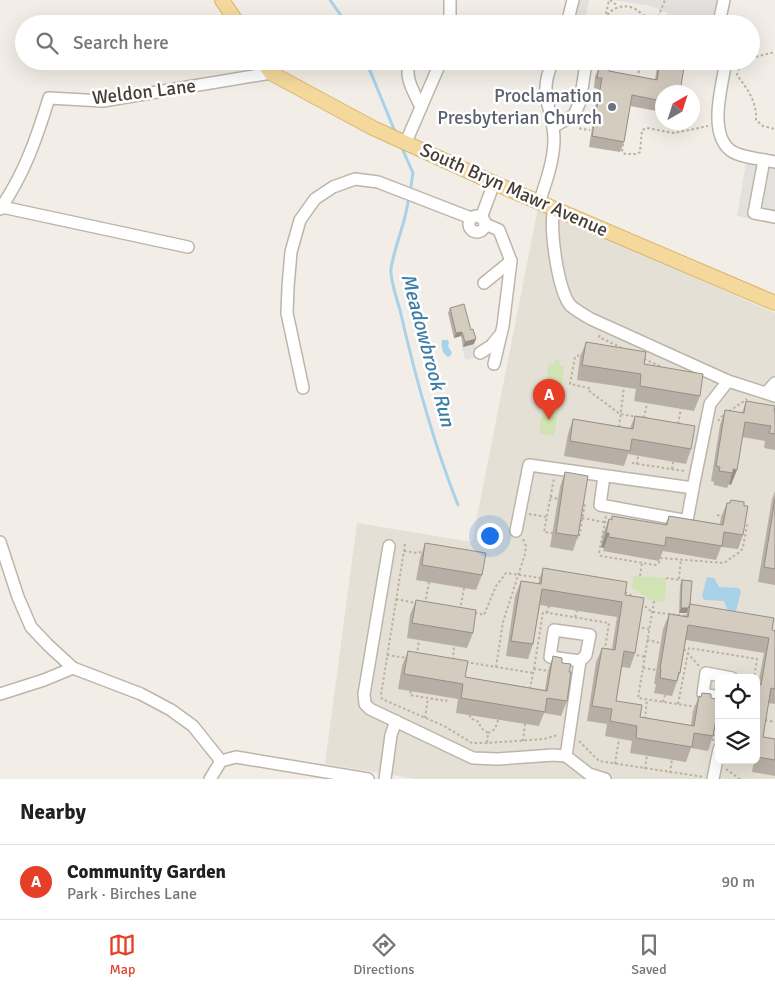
<!DOCTYPE html>
<html lang="en">
<head>
<meta charset="utf-8">
<style>
  body { margin:0; font-family:Signika,sans-serif; background:#f6f6f6; color:#202124 }
  .controls { position:absolute; right:15px; bottom:15px; display:grid; overflow:hidden; border-radius:8px; box-shadow:0 5px 20px #0002 }
  .controls button { width:45px; height:45px; display:grid; place-items:center; padding:0; border:0; border-bottom:1px solid #e0e0e0; background:#fff; color:#202124; font:25px sans-serif }
  .compass { position:absolute; left:655px; top:85px; width:45px; height:45px; border-radius:50%; background:#fff; box-shadow:0 5px 20px #0002; rotate:39deg }
  .you { position:absolute; left:489px; top:535px; width:18px; height:18px; margin:-12px; border:4px solid #fff; border-radius:50%; background:#1a73e8; box-shadow:0 0 0 8px #1a73e833 }
  .badge { display:grid; place-items:center; width:32px; height:32px; border-radius:50%; background:#e73e28; color:#fff; font-size:16px; font-weight:700 }
  .pin { position:absolute; translate:-50% -41px; filter:drop-shadow(0 1px 2px #0008) }
  .pin::after { content:''; position:absolute; top:26px; width:18px; height:15px; background:inherit; clip-path:polygon(0 0,100% 0,50% 100%) }
  .list { margin:0; padding:0; list-style:none }
  h2 { display:flex; justify-content:space-between; align-items:center; height:65px; margin:0; padding:0 20px; font-size:21px }
  h2 small { font-size:16px; font-weight:400; color:#757577 }
  .list li { display:grid; grid-template-columns:32px 1fr auto; gap:15px; align-items:center; box-sizing:border-box; height:75px; padding:0 20px; border-top:1px solid #e0e0e0 }
  .list b { display:block; font-size:19px; white-space:nowrap }
  .list p { margin:0; font-size:16px; white-space:nowrap; color:#757577 }
  .list em { font-size:16px; font-style:normal; color:#757577 }
  .icon { flex:none; width:28px; height:28px; fill:none; stroke:currentColor; stroke-width:2; stroke-linecap:round; stroke-linejoin:round }
  .map { position:relative; flex:none; width:775px; height:779px; overflow:hidden }
  .search { position:absolute; background:#fff; box-shadow:0 5px 20px #0002; left:15px; right:15px; top:15px; height:55px; display:flex; align-items:center; gap:12px; box-sizing:border-box; padding:0 18px; border-radius:28px; color:#757577; font-size:19px }
  .sheet { height:140px; background:#fff }
  nav { display:flex; justify-content:space-around; align-items:center; box-sizing:border-box; height:70px; border-top:1px solid #e0e0e0; background:#fff; font-size:14px; color:#757577 }
  nav a { display:grid; justify-items:center; gap:2px }
  nav .on { color:#e73e28 }
  .map>svg:first-child { display:block }
</style>
</head>
<body>
<div class="map">
<svg width="775" height="779" viewBox="0 0 775 779">
  <rect width="100%" height="100%" fill="#f2eee7"/>
  <path fill="#e5e0d5" fill-rule="evenodd" d="M538,208L775,313V779H416L325,764L357,523L472,542ZM719,678H756V760H719Z"/>
  <g fill="#cfe3b3">
    <path d="M555,360L560,361V365L564,366L561,393L545,390L549,363L554,364Z"/>
    <path d="M544,405L559,407L554,436L539,433Z"/>
    <path d="M633,576L666,578L665,602L650,600L632,587Z"/>
  </g>
  <g fill="#e3e1de">
    <path d="M580,0H589L585,24H574Z"/>
    <path d="M612,0H719L713,24H694L651,6Z"/>
    <path d="M746,163L775,169V224L737,216Z"/>
    <path d="M473,344L479,349L481,357L465,360L462,347Z"/>
  </g>
  <g fill="#a8d1ea">
    <path d="M442,340H448L449,343L448,346L452,353L450,356L448,357C442,353 441,347 442,340Z"/>
    <path d="M707,577L714,578L719,587L739,588L741,591L736,611H728L724,601L704,600L702,596Z"/>
  </g>
  <g fill="none" stroke-linecap="round" stroke-linejoin="round">
    <g stroke="#a8d1ea" stroke-width="3">
      <path d="M330,0L347,24"/>
      <path d="M366,61L396,134"/>
      <path d="M401,146L413,173L411,186"/>
      <path d="M408,202C405,225 394,247 391,269C390,279 397,300 400,310C415,376 433,442 458,505"/>
    </g>
    <defs>
      <g id="minor">
        <path d="M450,24V0"/>
        <path d="M567,24L573,0"/>
        <path d="M722,24L720,18L724,0"/>
        <path d="M411,61C402,75 415,94 421,107"/>
        <path d="M726,61C722,86 708,132 730,150C740,158 763,159 775,162"/>
        <path d="M553,127L574,115L580,102L586,63L585,61"/>
        <path d="M406,142L441,61"/>
        <path d="M764,160L754,213L775,217"/>
        <path d="M539,203C546,182 553,163 554,142C555,108 536,98 553,61"/>
        <path d="M2,207L188,247"/>
        <path d="M0,209C24,175 37,137 49,98L103,101L271,73"/>
        <path d="M554,209C549,227 558,293 571,306C577,311 584,315 591,319L728,381L775,396"/>
        <circle cx="477" cy="224" r="8"/>
        <path d="M481,218L494,183"/>
        <path d="M485,224L499,230L511,261L503,326L494,364"/>
        <path d="M484,283L511,261"/>
        <path d="M480,353L491,346L499,336"/>
        <path d="M303,388L287,313L288,287L291,252L300,220L315,199L333,187L355,179L378,182L471,218"/>
        <path d="M766,393L775,383"/>
        <path d="M604,476L600,505L683,520"/>
        <path d="M687,521L693,488"/>
        <path d="M516,531L529,465L693,488L710,404L728,381"/>
        <path d="M0,542L18,597L31,627L48,645L73,668L141,694L171,710L193,726L221,761"/>
        <path d="M389,546L364,694L365,704L370,709L473,758L498,759L553,755L566,756L589,774L605,779"/>
        <path d="M0,694L44,680L73,668"/>
        <path d="M719,697L703,694L706,673L732,678"/>
        <path d="M566,756L580,661L586,655L590,635L554,630L550,657L580,661"/>
        <path d="M221,761L236,757L368,779"/>
        <path d="M210,779L221,761"/>
        <path d="M385,779L391,735L396,721"/>
        <path d="M713,779L719,749"/>
      </g>
      <g id="major">
        <path d="M222,0L238,24"/>
        <path d="M263,61L271,73L373,128L494,183L775,303"/>
      </g>
    </defs>
    <use href="#minor" stroke="#bcb5aa" stroke-width="14"/>
    <use href="#major" stroke="#d9b56d" stroke-width="16"/>
    <g stroke="#bdb09d" stroke-width="2" stroke-dasharray="2.5 2.5" stroke-linecap="butt">
      <path d="M610,0L618,6"/>
      <path d="M606,14L609,0"/>
      <path d="M643,15L651,18L657,17"/>
      <path d="M603,24C610,0 640,1 647,24"/>
      <path d="M651,24L659,15L665,0"/>
      <path d="M751,58L775,52"/>
      <path d="M746,61L739,68L737,75C747,89 757,101 756,120L763,126L775,129"/>
      <path d="M639,67L649,68"/>
      <path d="M638,78L640,61"/>
      <path d="M576,124L581,129L590,130"/>
      <path d="M623,144L622,152L625,154H637L640,152L642,130L647,128L674,133L708,126"/>
      <path d="M600,335L599,337L624,349"/>
      <path d="M584,353L575,357L570,384L589,388L588,390L620,414L649,419"/>
      <path d="M644,359L662,367"/>
      <path d="M644,418L647,403"/>
      <path d="M718,421L721,417L747,399"/>
      <path d="M678,424L681,409"/>
      <path d="M619,427L624,387"/>
      <path d="M632,463L684,471"/>
      <path d="M637,464L638,456"/>
      <path d="M672,469L673,462"/>
      <path d="M550,497L558,499"/>
      <path d="M529,514L547,517"/>
      <path d="M717,515L723,516"/>
      <path d="M606,516L599,553L601,556L655,565L658,564L661,558L724,563L741,551L743,547L747,525L744,519"/>
      <path d="M582,518L609,523"/>
      <path d="M553,533L544,532L554,478"/>
      <path d="M576,537L579,538L585,503H583"/>
      <path d="M405,544L381,695L382,699L444,726L472,743H487L544,739L558,735"/>
      <path d="M404,551L418,553L425,550"/>
      <path d="M640,576L642,563"/>
      <path d="M666,578L687,581"/>
      <path d="M679,579L681,559"/>
      <path d="M625,592L634,597"/>
      <path d="M396,599L416,603"/>
      <path d="M654,601L638,698L697,707"/>
      <path d="M641,603L652,612L688,616"/>
      <path d="M425,604L429,582"/>
      <path d="M460,610L464,588"/>
      <path d="M475,613L484,615L496,586L506,573L541,578"/>
      <path d="M547,613L549,606"/>
      <path d="M575,617L577,611"/>
      <path d="M637,627L649,629"/>
      <path d="M647,640L661,643"/>
      <path d="M684,649L699,666"/>
      <path d="M632,654L645,657"/>
      <path d="M387,655L407,658"/>
      <path d="M417,655L419,640"/>
      <path d="M453,660L454,645"/>
      <path d="M466,662L533,673"/>
      <path d="M496,667L503,622L525,554L526,546L523,539"/>
      <path d="M643,668L657,670"/>
      <path d="M534,669L543,612L609,623L605,649"/>
      <path d="M530,689L534,669L550,671"/>
      <path d="M411,691L410,695L446,701L447,697"/>
      <path d="M663,702L665,695"/>
      <path d="M678,704L689,648L757,659L754,678"/>
      <path d="M470,715V718L479,722L481,728L488,733L487,743"/>
      <path d="M425,718L428,698"/>
      <path d="M645,719L647,699"/>
      <path d="M765,720L775,722"/>
      <path d="M488,733L495,729L498,720"/>
      <path d="M523,741L525,724"/>
      <path d="M579,741L599,761L704,777"/>
      <path d="M713,741L718,710H717"/>
      <path d="M615,764L619,739"/>
      <path d="M645,769L647,755"/>
      <path d="M726,769L740,779"/>
      <path d="M670,773L672,759"/>
    </g>
    <use href="#minor" stroke="#fff" stroke-width="11"/>
    <use href="#major" stroke="#f5d99c" stroke-width="14"/>
  </g>
  <g fill="#b7afa5">
    <path d="M658,61H686L662,92V112L630,106L624,142L620,152L589,147L598,89L594,88L595,77L599,67L609,71L655,80Z"/>
    <path d="M450,308L474,344L463,347L461,336L454,338L448,313Z"/>
    <path d="M586,342L644,364L700,396L694,411L634,401L636,389L577,380L580,357Z"/>
    <path d="M746,401L775,413V450L764,448L765,441L742,437L731,485L729,484L727,488L714,485V482L711,481L720,425L725,410L742,413Z"/>
    <path d="M635,416L691,449L686,464L628,454L624,466L564,456L568,434L573,419L630,428Z"/>
    <path d="M565,472L578,536L573,551L550,547L560,487Z"/>
    <path d="M775,491V585L758,582L772,499Z"/>
    <path d="M731,500L743,535L738,549L721,547L716,560L663,551L659,561L603,551L604,548L601,547L603,534L609,519H611L612,516L665,525L669,516L720,524L721,517L727,503H730Z"/>
    <path d="M425,543L482,575L476,590L416,580L420,558Z"/>
    <path d="M543,568L625,595L635,653L630,668L622,667L616,701L640,717L691,725L693,711L699,696L701,697L702,693L711,698L713,736L708,751L691,748L686,762L630,753L632,741L605,736L607,724L587,721L596,662L602,648L612,649L617,617L540,605L533,644L528,659L506,656L515,596L521,581L538,584Z"/>
    <path d="M682,580L690,604L775,631V704L768,703L763,737L775,739V776L752,772L754,760H756V684L758,685L764,653L686,640L680,673L672,696L654,693L656,684H654L663,629L669,614L685,617L687,613H679L680,585Z"/>
    <path d="M416,600L473,633L467,648L407,638L410,615Z"/>
    <path d="M408,651L465,677L545,690L548,671L553,656L562,663L569,672L567,701L561,716L544,713L539,726L456,713L458,699L398,689L402,666Z"/>
  </g>
  <g fill="#958f86">
    <path d="M462,332L461,336L454,338L456,333Z"/>
    <path d="M476,339L474,344L463,347L465,342Z"/>
    <path d="M733,469L737,470L731,485L729,484Z"/>
    <path d="M606,533H609L604,548L601,547Z"/>
    <path d="M681,608H688L687,613H679Z"/>
  </g>
  <g fill="#d5ccc0" stroke="#958f86">
    <path d="M668,15L692,20V21L697,22V24H657L658,19L667,20Z"/>
    <path d="M660,61H685L680,92H662V101L632,95L624,142L592,136L602,78H597L599,67L610,69L609,71L657,80Z"/>
    <path d="M464,304L471,330L473,329L476,339L465,342L462,332L456,333L450,308Z"/>
    <path d="M586,342L646,352L644,364L703,374L700,396L640,386L641,374L582,365Z"/>
    <path d="M746,401L775,406L774,412L775,413V434L769,433L771,426L745,422L737,470L733,469V473L719,471L720,467L716,466L725,410L744,413Z"/>
    <path d="M635,416L695,426L691,449L632,439L630,451L570,441L573,419L633,429Z"/>
    <path d="M565,472L588,476L578,536L556,533Z"/>
    <path d="M775,499V569L764,567Z"/>
    <path d="M731,500L744,502V506H748L743,535L724,532L722,546L666,537L665,546L609,537V533H606L609,519L612,520V516L667,525L669,516L723,525L727,503H730Z"/>
    <path d="M425,543L486,553L482,575L422,565Z"/>
    <path d="M543,568L627,582L625,595L644,598L635,653L624,651L616,701L642,705L640,717L694,726L699,696L701,697L702,693L711,694V698L717,699L716,708H718L713,736L694,733L692,747L636,738L637,726L610,721L612,709L592,706L602,648L615,650L622,602L542,589L533,644L511,641L521,581L541,584Z"/>
    <path d="M682,580L692,581L690,604L688,608H681Z"/>
    <path d="M416,600L476,610L473,633L412,623Z"/>
    <path d="M690,604L774,618L772,630L775,631V689L771,688L763,737L775,739V760L757,757L759,745L756,744V684L761,685L769,638L688,625L680,673L679,672L677,681L660,678L661,669H660L669,614L688,617Z"/>
    <path d="M408,651L468,661L465,677L547,691L553,656L562,658V663L571,664L569,672H571L567,701L547,698L545,712L461,698L463,684L404,674Z"/>
  </g>
  <circle fill="#6b7280" stroke="#fff" stroke-width="2" cx="612" cy="107" r="5"/>
  <g text-anchor="middle" dominant-baseline="central" stroke-width="5" stroke-linejoin="round" paint-order="stroke">
    <g font-size="19" fill="#443e36" stroke="#fff">
      <text transform="translate(144 92) rotate(-7)">Weldon Lane</text>
      <text transform="translate(514 190) rotate(24)">South Bryn Mawr Avenue</text>
    </g>
    <g font-size="19" fill="#5b616d" stroke="#fff" text-anchor="end">
      <text x="602" y="96">Proclamation<tspan x="602" dy="22">Presbyterian Church</tspan></text>
    </g>
    <g font-size="20" font-style="italic" fill="#397ca6" stroke="#fff">
      <text transform="translate(428 350) rotate(75)">Meadowbrook Run</text>
    </g>
  </g>
</svg>
<div class="controls">
<button><svg class="icon" aria-label="locate" viewBox="0 0 24 24"><circle cx="12" cy="12" r="6"/><path d="M12 2v4M12 18v4M2 12h4M18 12h4"/></svg></button>
<button><svg class="icon" aria-label="layers" viewBox="0 0 24 24"><path d="M12 4l9 5-9 5-9-5zM3 14l9 5 9-5"/></svg></button>
</div>
<svg class="compass" viewBox="-18 -18 36 36"><path d="M0-13l5 13h-10z" fill="#e53935"/><path d="M0 13l5-13h-10z" fill="#757577"/></svg>
<div class="you"></div>
<div class="pin badge" style="left:549px;top:420px">A</div>
<div class="search"><svg class="icon" aria-label="search" viewBox="0 0 24 24"><circle cx="10" cy="10" r="6"/><path d="M15 15l6 6"/></svg>Search here</div>
</div>
<section class="sheet">
<h2>Nearby<small></small></h2>
<ul class="list">
<li><span class="badge">A</span><div><b>Community Garden</b><p>Park · Birches Lane</p></div><em>90 m</em></li>
</ul>
</section>
<nav>
<a class="on"><svg class="icon" aria-label="map" viewBox="0 0 24 24"><path d="M3 6l6-2 6 2 6-2v14l-6 2-6-2-6 2zM9 4v14M15 6v14"/></svg>Map</a>
<a><svg class="icon" aria-label="directions" viewBox="0 0 24 24"><path d="M12 3l9 9-9 9-9-9zM9 14v-3h6M13 9l2 2-2 2"/></svg>Directions</a>
<a><svg class="icon" aria-label="saved" viewBox="0 0 24 24"><path d="M7 4h10v16l-5-4-5 4z"/></svg>Saved</a>
</nav>
</body>
</html>
